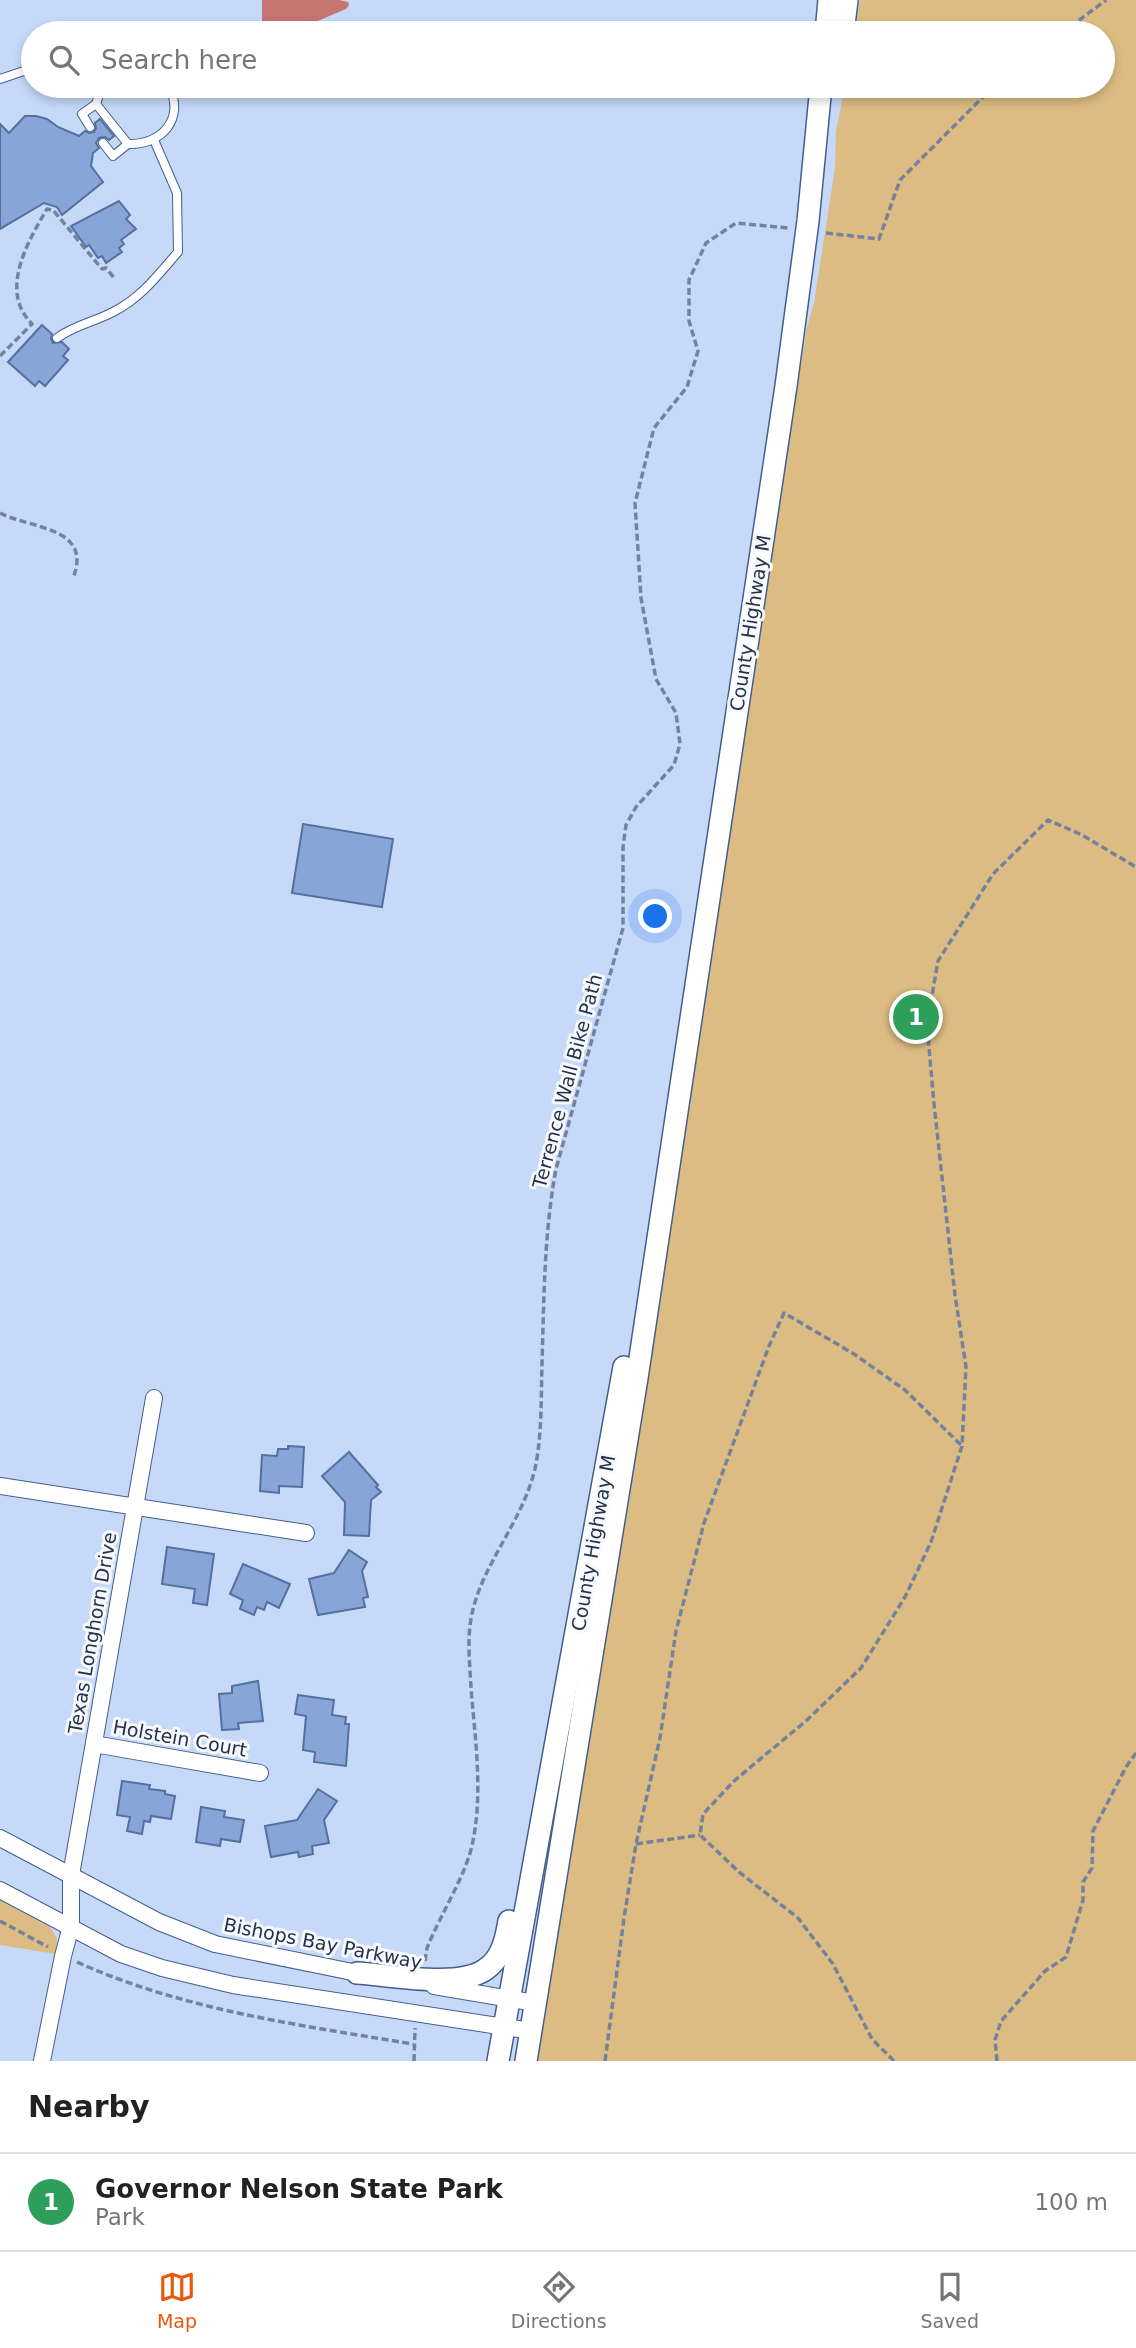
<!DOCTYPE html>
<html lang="en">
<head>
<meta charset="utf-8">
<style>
  body { margin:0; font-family:"DejaVu Sans",sans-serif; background:#f6f6f6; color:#222 }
  .you { position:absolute; left:656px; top:917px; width:24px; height:24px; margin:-18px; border:5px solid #fff; border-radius:50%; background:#1a73e8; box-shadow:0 0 0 10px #1a73e833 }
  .badge { display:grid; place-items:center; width:46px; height:46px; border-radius:50%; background:#ea580c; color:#fff; font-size:23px; font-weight:700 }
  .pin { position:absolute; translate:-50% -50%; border:4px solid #fff; box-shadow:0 2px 7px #0006 }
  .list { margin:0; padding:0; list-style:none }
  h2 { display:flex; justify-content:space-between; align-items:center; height:91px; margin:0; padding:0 28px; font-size:30px }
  h2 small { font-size:23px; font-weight:400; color:#767676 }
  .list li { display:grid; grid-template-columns:46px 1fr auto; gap:21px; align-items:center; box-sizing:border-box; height:98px; padding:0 28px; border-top:2px solid #e0e0e0 }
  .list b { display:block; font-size:26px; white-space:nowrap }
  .list p { margin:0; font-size:23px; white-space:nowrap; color:#767676 }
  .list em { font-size:23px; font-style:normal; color:#767676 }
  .icon { flex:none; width:38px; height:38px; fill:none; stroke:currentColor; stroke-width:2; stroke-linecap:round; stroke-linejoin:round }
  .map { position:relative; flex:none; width:1136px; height:2061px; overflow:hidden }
  .search { position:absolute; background:#fff; box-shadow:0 4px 10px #0003; left:21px; right:21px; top:21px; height:77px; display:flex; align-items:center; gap:18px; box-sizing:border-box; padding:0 24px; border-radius:38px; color:#767676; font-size:26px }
  .sheet { height:189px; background:#fff }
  nav { display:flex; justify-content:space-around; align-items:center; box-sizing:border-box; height:98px; border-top:2px solid #e0e0e0; background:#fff; font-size:19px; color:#767676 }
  nav a { display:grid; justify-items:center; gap:4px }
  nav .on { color:#ea580c }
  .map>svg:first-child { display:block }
</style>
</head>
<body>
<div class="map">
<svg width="1136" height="2061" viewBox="0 0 1136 2061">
  <rect width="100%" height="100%" fill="#c6d9f9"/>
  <g fill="#dcbc83">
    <path d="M860,0H1136V2061H532L778,506L807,327L814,303L835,168L836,131L845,86H1103V33H854Z"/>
    <path d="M0,1900L50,1927L57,1938L56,1954L0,1945Z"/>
  </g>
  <path fill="#c67573" d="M262,0H339L348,2L349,5L346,9L289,33H262Z"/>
  <g fill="#88a5d8" stroke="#556f9f" stroke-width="2">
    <path d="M25,116H36L47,119L58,127L79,136L85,131L89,133L94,132L96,128L95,123L100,119L114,136L109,140L105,137L99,138L96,143L99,148L93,153L91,166L103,182L62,215L57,207L44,203L0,229V124L9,133Z"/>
    <path d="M119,201L130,215L126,219L136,229L121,240L124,244L119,248L122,252L106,263L102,256L98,258L89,245L86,247L71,226Z"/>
    <path d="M42,325L52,334L51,339L53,343L62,342L69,349L63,356L68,360L45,386L39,381L35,386L8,362Z"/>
    <path d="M303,824L393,839L382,907L292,893Z"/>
    <path d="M288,1446L304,1447L302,1487L279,1486V1493L260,1491L262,1455L277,1456L278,1449H288Z"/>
    <path d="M349,1452L378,1485L376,1487L381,1492L371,1500L369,1536L344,1535L345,1502L322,1476Z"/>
    <path d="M167,1547L214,1554L207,1605L193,1603L195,1589L162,1584Z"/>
    <path d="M349,1550L367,1562L362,1571L368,1597L363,1598L365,1607L318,1615L309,1579L334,1573Z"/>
    <path d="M243,1564L290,1584L279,1608L267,1602L264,1610L257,1607L254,1615L240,1609L243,1600L230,1594Z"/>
    <path d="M258,1681L263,1721L238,1723L239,1729L222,1730L219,1694L232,1693V1686Z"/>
    <path d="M298,1695L334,1700L332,1715L346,1717L345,1724H349L346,1766L314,1762L315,1752L303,1750L306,1716L295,1714Z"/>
    <path d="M122,1781L150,1785L149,1789L165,1791V1794L175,1796L171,1819L151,1816L150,1822L144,1821L142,1834L127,1831L130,1817L117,1815Z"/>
    <path d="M318,1789L337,1801L324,1820L329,1843L312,1846L313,1854L299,1857L298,1852L271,1857L265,1826L297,1820Z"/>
    <path d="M201,1807L225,1811L224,1817L244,1820L240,1842L221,1839L220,1846L196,1842Z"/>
  </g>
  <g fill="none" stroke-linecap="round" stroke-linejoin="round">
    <defs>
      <g id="service">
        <path d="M0,79L33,68"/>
        <path d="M102,86L96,104L128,144C162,145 185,119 169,86"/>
        <path d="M90,127L82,114L96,104"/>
        <path d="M103,143L113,156L128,144"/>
        <path d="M57,338C75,325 94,322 113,312C141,298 158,275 178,252L177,193L154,140"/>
      </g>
      <g id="minor">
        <path d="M0,1486L306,1533"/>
        <path d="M94,1744L260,1773"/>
        <path d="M0,1838L159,1922L215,1944L367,1975"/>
        <path d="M0,1890L121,1954L162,1968L233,1985L531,2031"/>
        <path d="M434,1986L535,2003"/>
        <path d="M42,2061L63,1956L71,1926V1875L154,1398"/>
      </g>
      <g id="secondary">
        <path d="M826,33L829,0"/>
        <path d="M843,33L847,0"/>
        <path d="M357,1973C390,1975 459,1989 486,1969C502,1958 506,1939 509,1921"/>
        <path d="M498,2061L624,1367"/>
        <path d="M526,2061L637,1378L786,386L808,221L821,86"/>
      </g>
    </defs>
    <use href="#service" stroke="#445e8d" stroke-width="10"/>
    <use href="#minor" stroke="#445e8d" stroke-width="18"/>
    <use href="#secondary" stroke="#445e8d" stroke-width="24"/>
    <g stroke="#74839d" stroke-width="3.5" stroke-dasharray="7 3.5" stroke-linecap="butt">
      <path d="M1062,33L1106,0"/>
      <path d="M826,233L879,239L900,180L994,86"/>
      <path d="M0,356L32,324C0,292 25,246 47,209L53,210L102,269L106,268L115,279"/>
      <path d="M0,513C32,529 93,527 73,578"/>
      <path d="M636,1844L700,1835"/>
      <path d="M0,1921L48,1947"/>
      <path d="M425,1961L427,1948C440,1915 467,1874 473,1841C483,1791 475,1738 471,1688C470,1666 467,1642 471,1619C480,1565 525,1520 536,1464C542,1431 541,1397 542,1364C544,1298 544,1233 556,1169L623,928V847L626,825L636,807L674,765L680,744L676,713L656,679L641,598L635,503L654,428L687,387L698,351L689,321V280L706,243L736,223L788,228"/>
      <path d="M77,1962C183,2010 299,2025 413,2044"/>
      <path d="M414,2061L415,2028"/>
      <path d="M605,2061L624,1918L636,1844L660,1738L676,1631L704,1523L769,1346L784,1313L854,1354L905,1390L962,1446"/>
      <path d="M894,2061L872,2039L833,1964L798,1918L739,1872L700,1835L703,1814L734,1781L807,1720L861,1668L905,1597L931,1542L962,1446L966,1367L955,1295L934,1104L927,1025L938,961L993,874L1048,820L1082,835L1136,867"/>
      <path d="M997,2061L995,2040L1001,2021L1045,1971L1066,1957L1083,1900V1882L1092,1868L1093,1831L1126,1767L1136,1753"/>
    </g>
    <use href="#service" stroke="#fff" stroke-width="8"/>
    <use href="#minor" stroke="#fff" stroke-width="16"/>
    <use href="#secondary" stroke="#fff" stroke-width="21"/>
  </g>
  <g text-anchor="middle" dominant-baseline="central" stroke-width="6" stroke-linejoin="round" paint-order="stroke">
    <g font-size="19" fill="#263247" stroke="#f6f9fe">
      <text transform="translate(750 623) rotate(-81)">County Highway M</text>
      <text transform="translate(567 1081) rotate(-75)">Terrence Wall Bike Path</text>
      <text transform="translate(593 1543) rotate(-80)">County Highway M</text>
      <text transform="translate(92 1633) rotate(-80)">Texas Longhorn Drive</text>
      <text transform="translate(180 1738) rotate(10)">Holstein Court</text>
      <text transform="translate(323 1943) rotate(11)">Bishops Bay Parkway</text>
    </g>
  </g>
</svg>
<div class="you"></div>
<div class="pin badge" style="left:916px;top:1017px;background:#2e9e5b">1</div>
<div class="search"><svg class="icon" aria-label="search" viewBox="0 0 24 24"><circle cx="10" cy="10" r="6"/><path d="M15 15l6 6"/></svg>Search here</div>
</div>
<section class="sheet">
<h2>Nearby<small></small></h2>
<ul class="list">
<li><span class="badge" style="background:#2e9e5b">1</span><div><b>Governor Nelson State Park</b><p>Park</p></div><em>100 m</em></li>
</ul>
</section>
<nav>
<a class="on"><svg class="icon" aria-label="map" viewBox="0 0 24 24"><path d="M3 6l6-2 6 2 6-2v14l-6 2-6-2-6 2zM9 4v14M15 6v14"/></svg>Map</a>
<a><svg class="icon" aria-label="directions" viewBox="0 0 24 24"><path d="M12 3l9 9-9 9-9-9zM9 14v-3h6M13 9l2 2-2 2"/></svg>Directions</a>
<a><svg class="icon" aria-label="saved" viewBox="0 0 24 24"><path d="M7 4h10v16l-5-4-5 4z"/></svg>Saved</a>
</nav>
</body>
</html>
